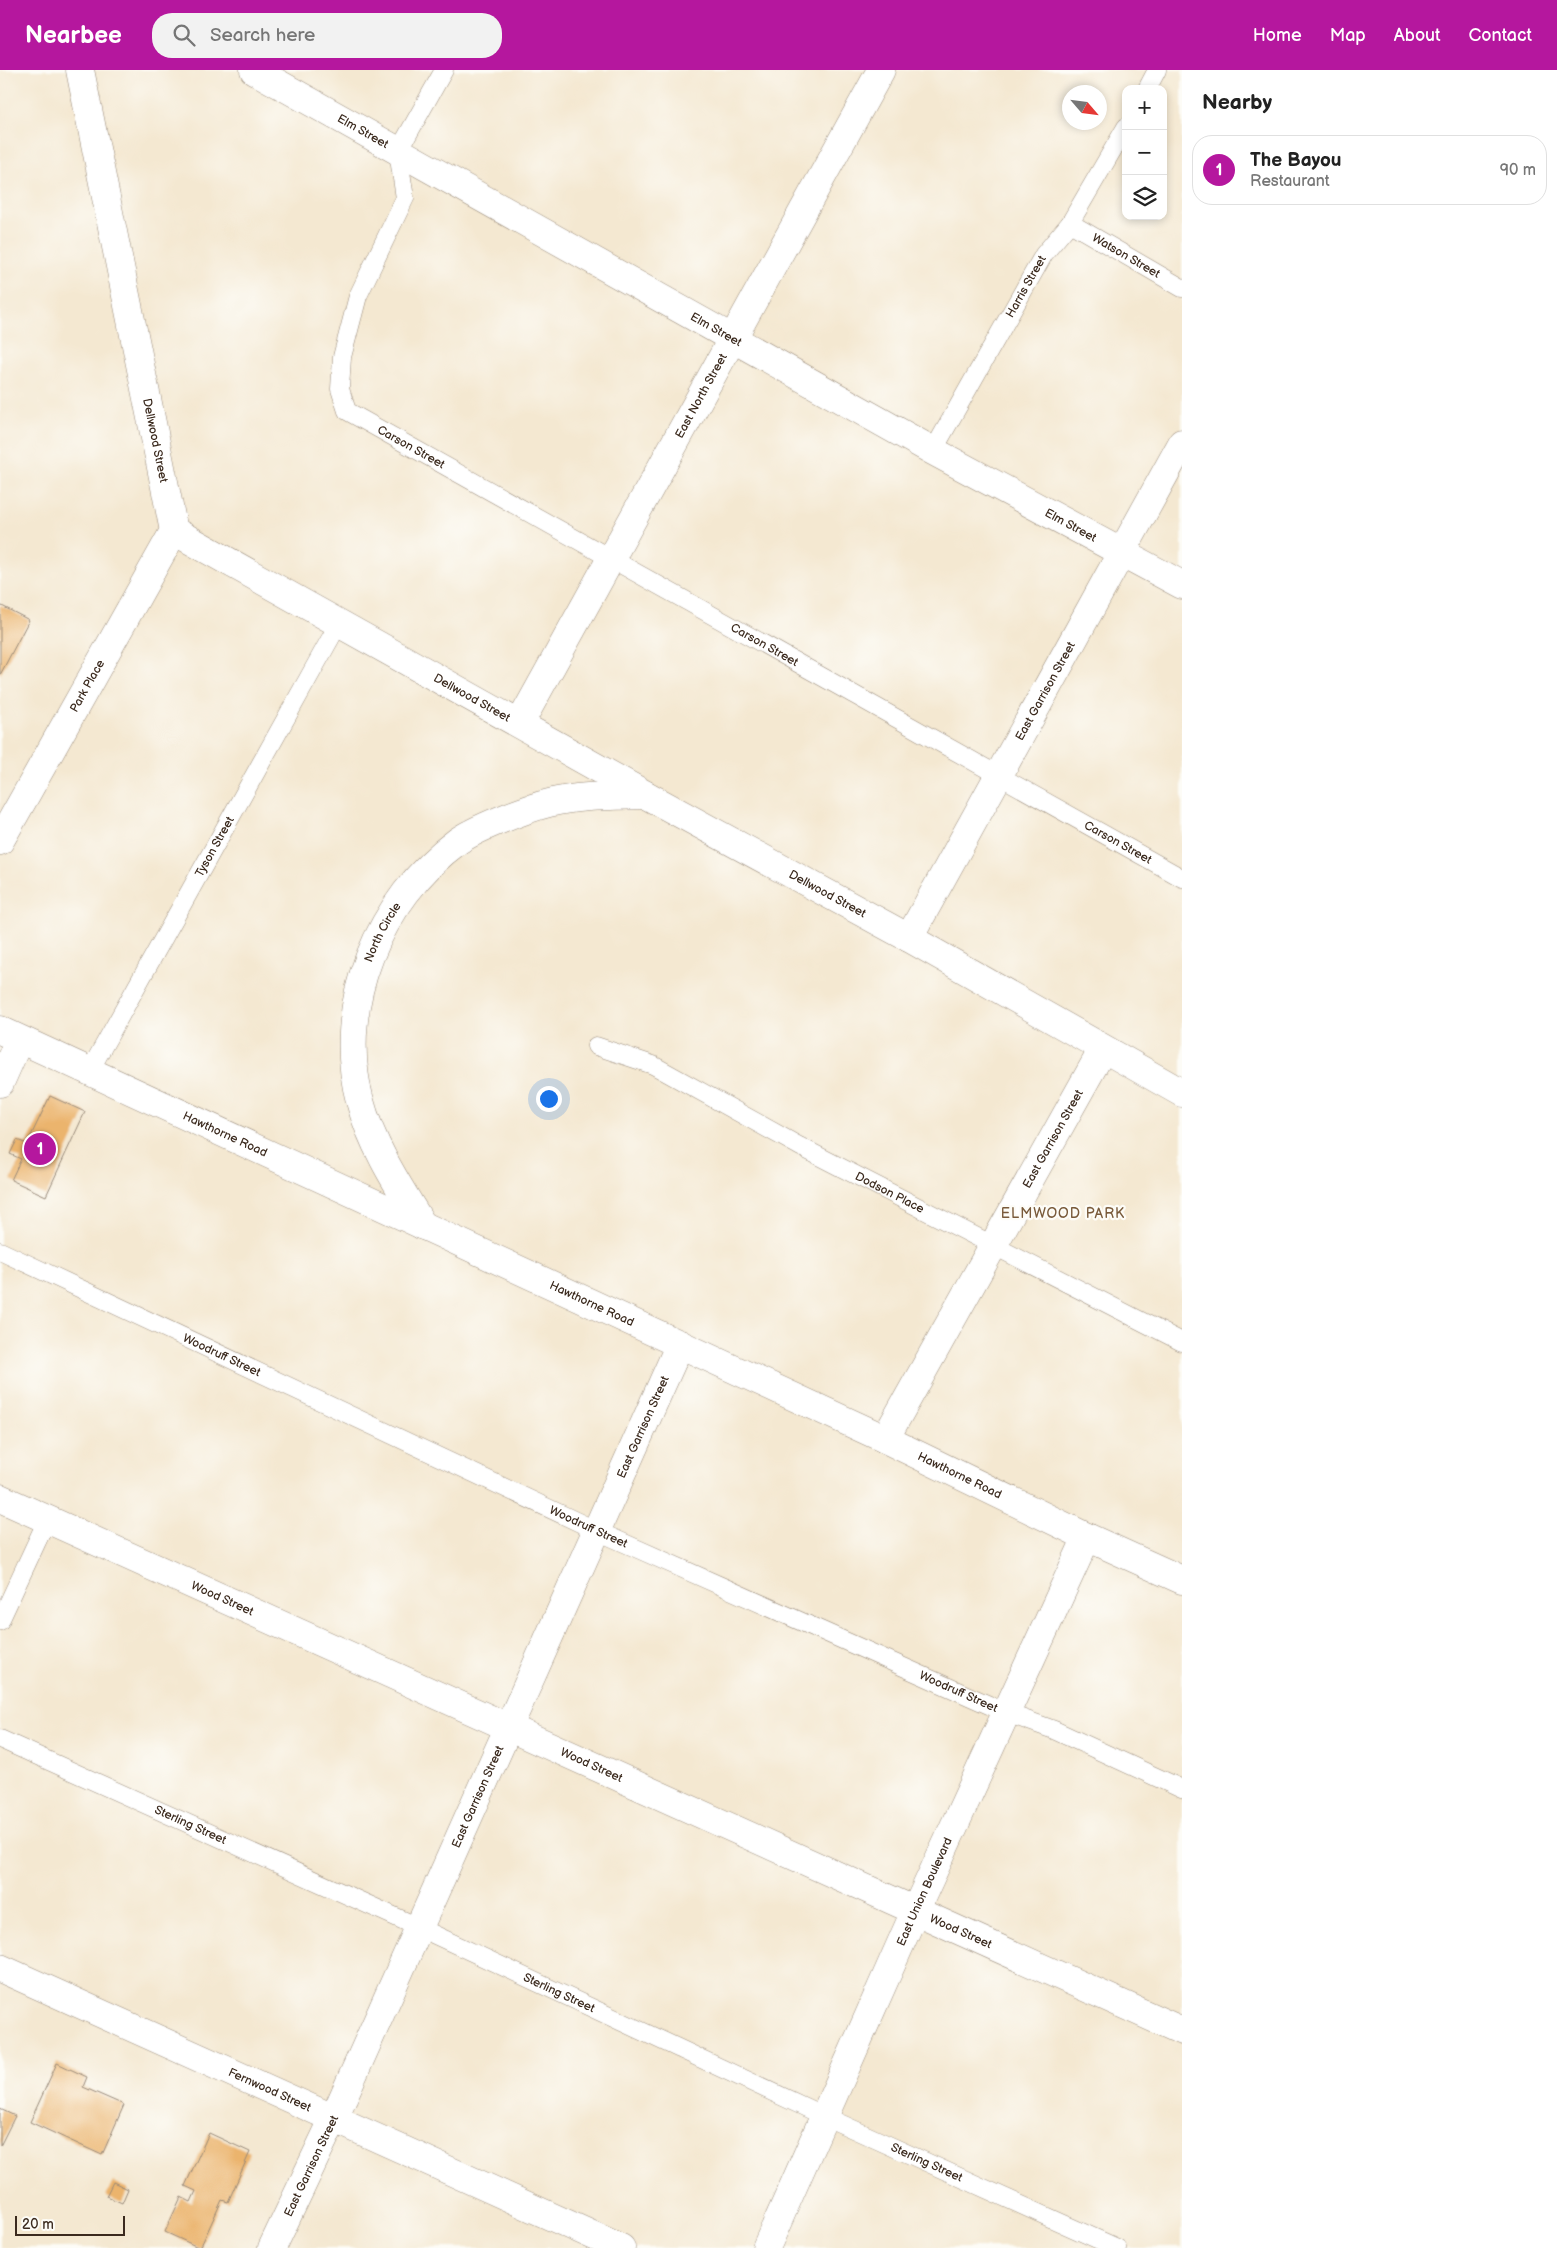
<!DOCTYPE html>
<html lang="en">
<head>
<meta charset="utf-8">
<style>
  body { margin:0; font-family:"Balsamiq Sans",sans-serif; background:#f2f2f2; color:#222 }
  .controls { position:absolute; right:15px; top:15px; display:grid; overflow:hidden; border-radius:10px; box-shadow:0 2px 8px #0003 }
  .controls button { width:45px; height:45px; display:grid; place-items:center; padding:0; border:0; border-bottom:1px solid #e0e0e0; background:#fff; color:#222; font:25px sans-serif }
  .compass { position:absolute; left:1062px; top:15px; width:45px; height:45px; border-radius:50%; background:#fff; box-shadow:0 2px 8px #0003; rotate:118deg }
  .scale { position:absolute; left:15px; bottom:12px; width:110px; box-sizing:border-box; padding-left:5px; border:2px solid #3b2a1e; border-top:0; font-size:14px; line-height:18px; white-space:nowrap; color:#3b2a1e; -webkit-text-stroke:4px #fdfcf7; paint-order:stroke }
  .you { position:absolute; left:548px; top:1028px; width:18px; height:18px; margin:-12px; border:4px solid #fff; border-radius:50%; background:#1a73e8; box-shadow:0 0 0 8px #1a73e833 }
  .badge { display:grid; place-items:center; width:32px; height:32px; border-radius:50%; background:#b5179e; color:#fff; font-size:16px; font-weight:700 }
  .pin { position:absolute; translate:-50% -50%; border:2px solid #fff; box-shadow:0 1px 5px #0006 }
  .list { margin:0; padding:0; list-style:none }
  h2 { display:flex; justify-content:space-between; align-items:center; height:65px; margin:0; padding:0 20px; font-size:21px }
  h2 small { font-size:16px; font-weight:400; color:#767676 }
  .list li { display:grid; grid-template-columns:32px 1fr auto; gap:15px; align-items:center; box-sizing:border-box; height:70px; margin:0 10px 10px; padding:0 10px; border:1px solid #e0e0e0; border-radius:20px }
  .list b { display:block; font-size:19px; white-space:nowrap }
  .list p { margin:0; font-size:16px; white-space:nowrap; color:#767676 }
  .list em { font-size:16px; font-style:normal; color:#767676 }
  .icon { flex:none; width:28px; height:28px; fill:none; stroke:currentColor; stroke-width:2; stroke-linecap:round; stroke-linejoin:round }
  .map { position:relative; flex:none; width:1182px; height:2178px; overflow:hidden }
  header { display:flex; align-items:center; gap:30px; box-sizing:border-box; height:70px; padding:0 25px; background:#b5179e; color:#fff }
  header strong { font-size:24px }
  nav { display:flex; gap:28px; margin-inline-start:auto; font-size:18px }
  .search { width:350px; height:45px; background:#f2f2f2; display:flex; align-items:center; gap:12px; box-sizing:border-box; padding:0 18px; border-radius:20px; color:#767676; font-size:19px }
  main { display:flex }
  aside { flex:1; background:#fff }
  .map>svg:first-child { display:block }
</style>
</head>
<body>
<header>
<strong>Nearbee</strong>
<div class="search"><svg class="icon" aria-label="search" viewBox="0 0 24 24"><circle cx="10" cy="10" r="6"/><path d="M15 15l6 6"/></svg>Search here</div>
<nav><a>Home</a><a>Map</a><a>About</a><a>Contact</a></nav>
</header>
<main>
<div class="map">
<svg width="1182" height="2178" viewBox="0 0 1182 2178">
  <rect width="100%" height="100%" fill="#fdfcf7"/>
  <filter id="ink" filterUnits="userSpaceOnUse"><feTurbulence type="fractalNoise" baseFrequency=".02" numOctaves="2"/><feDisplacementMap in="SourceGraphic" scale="10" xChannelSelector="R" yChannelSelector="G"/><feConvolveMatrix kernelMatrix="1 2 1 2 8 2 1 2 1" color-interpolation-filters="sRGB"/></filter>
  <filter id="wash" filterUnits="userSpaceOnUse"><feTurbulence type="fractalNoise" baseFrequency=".0096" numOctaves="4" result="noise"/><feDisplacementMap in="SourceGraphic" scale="20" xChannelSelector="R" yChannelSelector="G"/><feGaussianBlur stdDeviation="1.12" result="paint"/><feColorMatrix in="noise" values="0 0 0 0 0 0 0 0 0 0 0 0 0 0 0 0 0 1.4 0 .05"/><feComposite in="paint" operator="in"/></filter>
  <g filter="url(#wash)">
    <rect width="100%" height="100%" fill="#f4e8d1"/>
    <g id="blocks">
      <g fill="#ebb46d">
        <path d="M0,535L29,550L0,605Z"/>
        <path d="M50,1026L85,1042L46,1126L11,1110L21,1089L10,1084L17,1070L27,1074Z"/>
        <path d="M57,1993L87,2007L83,2017L124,2035L102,2085L30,2052Z"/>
        <path d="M0,2039L15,2046L0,2076Z"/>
        <path d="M209,2063L250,2082L228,2132L222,2130L200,2178L165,2162L181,2127L191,2132L196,2121L185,2116Z"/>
        <path d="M113,2112L128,2119L122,2133L106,2126Z"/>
      </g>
    </g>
  </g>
  <g filter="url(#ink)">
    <use href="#blocks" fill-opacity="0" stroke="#988978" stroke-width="1"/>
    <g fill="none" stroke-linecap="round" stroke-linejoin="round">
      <defs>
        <g id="service">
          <path id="s1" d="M444,0L398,82L405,128L358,226L342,287L340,319L347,341L1182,808"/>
          <path d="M1147,19L1157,0"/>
          <path id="s2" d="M1070,153L1182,218"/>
          <path id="s3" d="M933,381L1044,184L1070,153L1126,57"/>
          <path id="s4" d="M596,976L653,995L799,1076L1182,1272"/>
          <path id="s5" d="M89,1002L339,553"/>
          <path id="s6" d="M0,1181L595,1460L1007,1643L1054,1660L1182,1719"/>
          <path d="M0,1551L47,1450"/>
          <path id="s7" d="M0,1669L418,1857L824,2046L1117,2178"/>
        </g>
        <g id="minor">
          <path id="s8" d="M80,0L174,461L646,725L909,868L1182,1023"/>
          <path id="s9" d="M254,0L933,381L1182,515"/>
          <path id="s10" d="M520,653L881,0"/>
          <path id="s11" d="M0,771L174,461"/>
          <path id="s12" d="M909,868L1182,373"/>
          <path id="s13" d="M0,960L885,1369L1087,1467L1182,1510"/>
          <path d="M0,1013L19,970"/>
          <path id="s14" d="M423,1156C399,1117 372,1076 360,1031C334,936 379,829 458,771C477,758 525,739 549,733C580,725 614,726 646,725"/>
          <path id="s15" d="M885,1369L1103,979"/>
          <path id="s16" d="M0,1428L1182,1961"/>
          <path id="s17" d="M0,1898L621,2178"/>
          <path id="s18" d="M272,2178L333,2050L680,1274"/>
          <path id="s19" d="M766,2178L916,1839L1087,1467"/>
        </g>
      </defs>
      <use href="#service" stroke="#988978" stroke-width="19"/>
      <use href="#minor" stroke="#988978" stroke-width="29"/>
      <use href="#service" stroke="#fff" stroke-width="18"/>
      <use href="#minor" stroke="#fff" stroke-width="28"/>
    </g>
  </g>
  <g text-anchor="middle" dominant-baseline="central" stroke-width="4.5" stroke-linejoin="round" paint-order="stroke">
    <g font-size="12" fill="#3b2a1e" stroke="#fdfcf7">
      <text stroke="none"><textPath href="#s9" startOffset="125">Elm Street</textPath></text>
      <text stroke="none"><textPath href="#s2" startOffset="65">Watson Street</textPath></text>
      <text stroke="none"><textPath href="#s3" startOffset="189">Harris Street</textPath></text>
      <text stroke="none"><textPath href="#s9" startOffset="530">Elm Street</textPath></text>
      <text stroke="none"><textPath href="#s10" startOffset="374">East North Street</textPath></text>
      <text stroke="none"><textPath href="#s8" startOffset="378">Dellwood Street</textPath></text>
      <text stroke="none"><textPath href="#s1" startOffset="441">Carson Street</textPath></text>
      <text stroke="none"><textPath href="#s9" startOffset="935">Elm Street</textPath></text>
      <text stroke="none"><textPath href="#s1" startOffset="846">Carson Street</textPath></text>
      <text stroke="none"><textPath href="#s11" startOffset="178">Park Place</textPath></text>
      <text stroke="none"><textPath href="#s12" startOffset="282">East Garrison Street</textPath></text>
      <text stroke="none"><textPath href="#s8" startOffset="812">Dellwood Street</textPath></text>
      <text stroke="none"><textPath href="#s1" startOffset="1251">Carson Street</textPath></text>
      <text stroke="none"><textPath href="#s5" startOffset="258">Tyson Street</textPath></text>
      <text stroke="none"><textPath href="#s8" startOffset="1218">Dellwood Street</textPath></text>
      <text stroke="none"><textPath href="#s14" startOffset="315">North Circle</textPath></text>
      <text stroke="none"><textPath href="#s13" startOffset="248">Hawthorne Road</textPath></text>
      <text stroke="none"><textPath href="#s15" startOffset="344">East Garrison Street</textPath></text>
      <text stroke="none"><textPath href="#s4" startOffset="329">Dodson Place</textPath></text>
      <text stroke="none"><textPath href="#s13" startOffset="652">Hawthorne Road</textPath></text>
      <text stroke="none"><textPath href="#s6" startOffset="245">Woodruff Street</textPath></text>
      <text stroke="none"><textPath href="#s18" startOffset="901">East Garrison Street</textPath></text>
      <text stroke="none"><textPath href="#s13" startOffset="1058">Hawthorne Road</textPath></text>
      <text stroke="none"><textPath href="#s6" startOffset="650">Woodruff Street</textPath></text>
      <text stroke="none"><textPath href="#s16" startOffset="244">Wood Street</textPath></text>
      <text stroke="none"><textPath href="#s6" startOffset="1055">Woodruff Street</textPath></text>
      <text stroke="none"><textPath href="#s16" startOffset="649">Wood Street</textPath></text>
      <text stroke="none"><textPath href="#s18" startOffset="496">East Garrison Street</textPath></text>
      <text stroke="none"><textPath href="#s7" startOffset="209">Sterling Street</textPath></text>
      <text stroke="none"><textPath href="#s19" startOffset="390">East Union Boulevard</textPath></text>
      <text stroke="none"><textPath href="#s16" startOffset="1054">Wood Street</textPath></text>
      <text stroke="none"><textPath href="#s7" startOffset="614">Sterling Street</textPath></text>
      <text stroke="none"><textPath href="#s17" startOffset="296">Fernwood Street</textPath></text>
      <text stroke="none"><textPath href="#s7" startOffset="1019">Sterling Street</textPath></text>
      <text stroke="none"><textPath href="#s18" startOffset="91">East Garrison Street</textPath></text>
    </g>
    <g font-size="14" letter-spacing="1" fill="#795a3a" stroke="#fdfcf7">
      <text x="1063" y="1143">ELMWOOD PARK</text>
    </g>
  </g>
</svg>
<div class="controls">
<button>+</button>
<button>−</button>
<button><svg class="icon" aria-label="layers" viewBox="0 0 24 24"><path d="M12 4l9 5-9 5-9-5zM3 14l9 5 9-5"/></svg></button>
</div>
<svg class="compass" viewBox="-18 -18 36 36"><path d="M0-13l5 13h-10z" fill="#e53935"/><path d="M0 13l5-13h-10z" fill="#767676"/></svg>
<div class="scale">20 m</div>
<div class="you"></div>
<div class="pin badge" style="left:40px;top:1079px">1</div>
</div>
<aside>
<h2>Nearby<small></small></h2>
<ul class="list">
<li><span class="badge">1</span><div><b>The Bayou</b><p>Restaurant</p></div><em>90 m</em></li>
</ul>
</aside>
</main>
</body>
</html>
